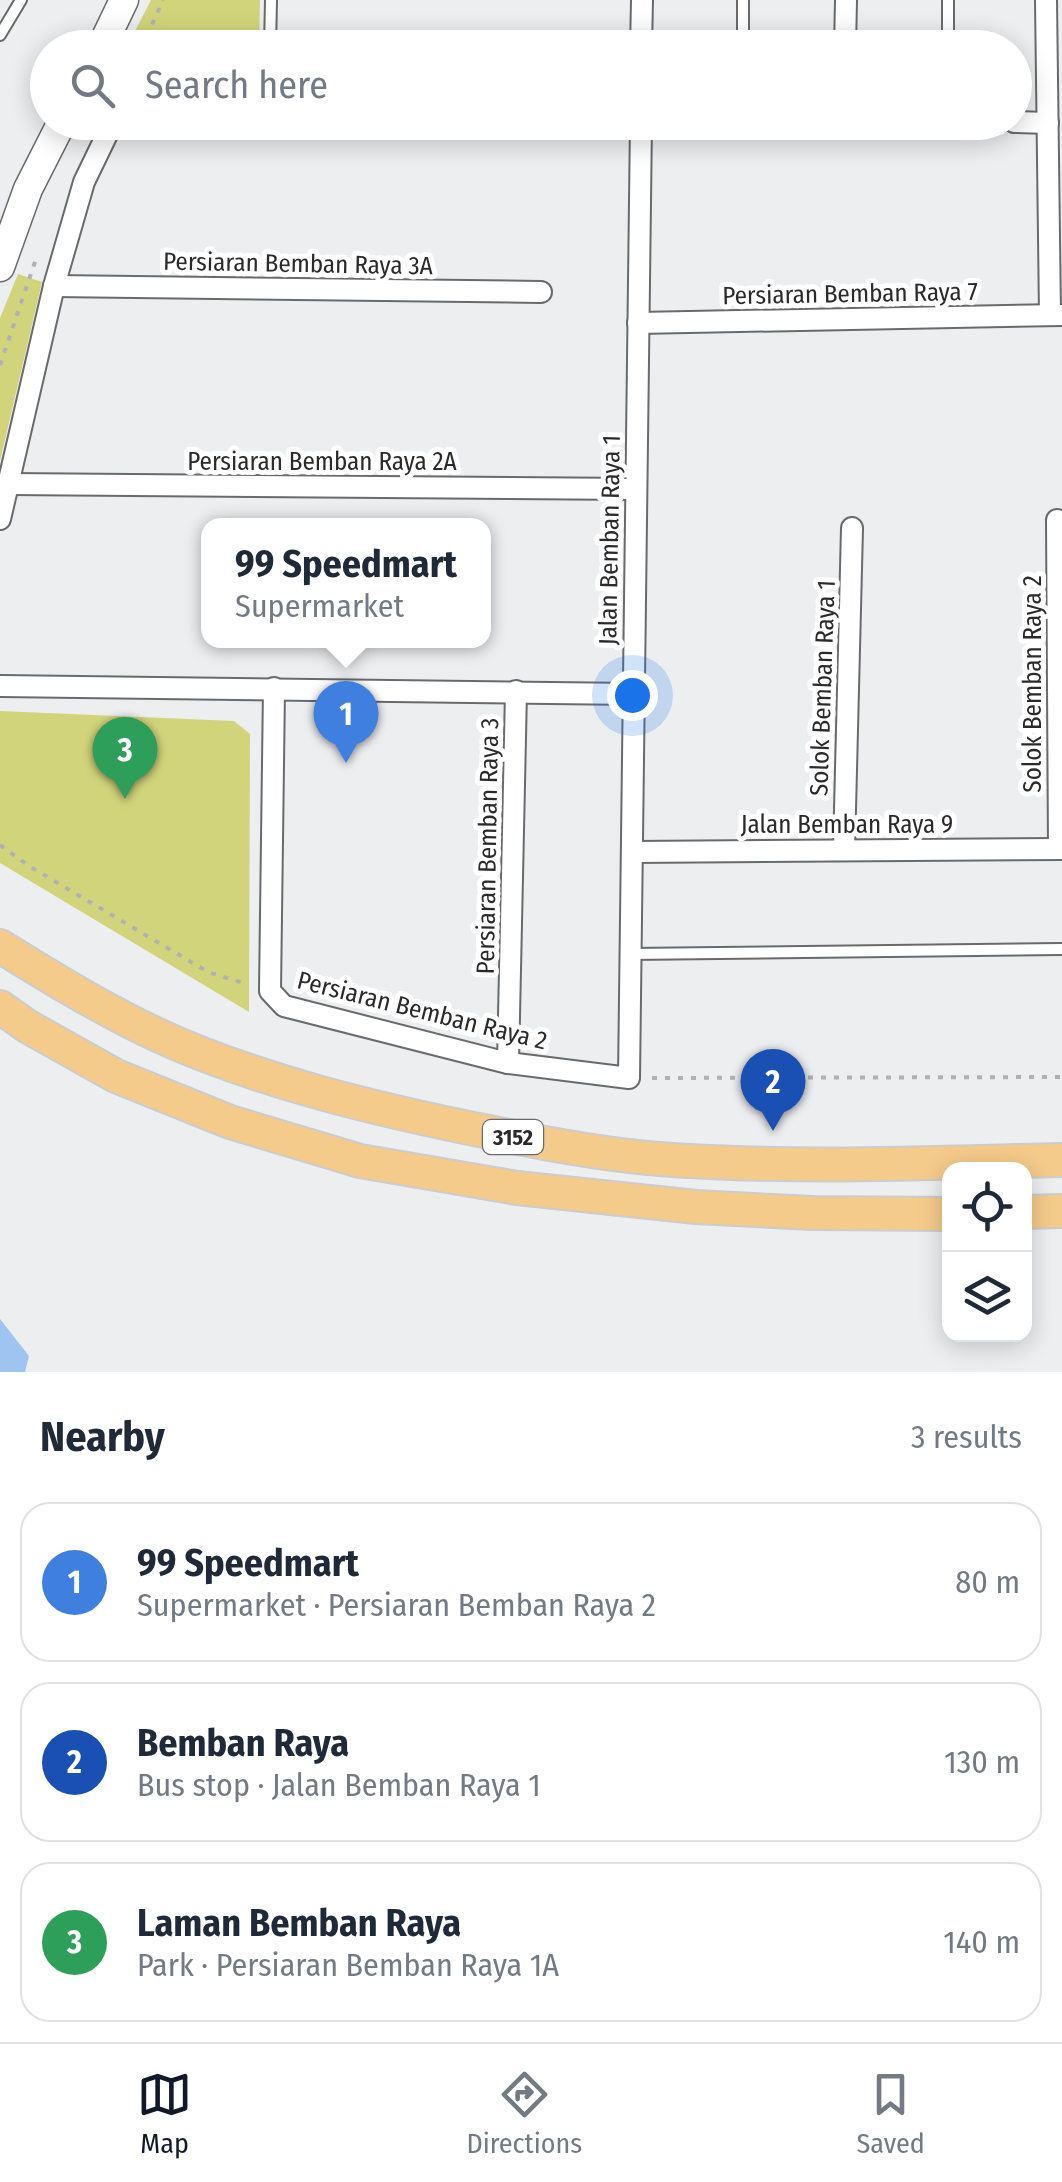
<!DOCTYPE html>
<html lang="en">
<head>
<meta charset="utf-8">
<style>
  body { margin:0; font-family:"Fira Sans Condensed",sans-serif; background:#f6f6f7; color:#1f2937 }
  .controls { position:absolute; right:30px; bottom:30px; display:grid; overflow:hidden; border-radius:20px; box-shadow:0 5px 25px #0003 }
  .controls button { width:90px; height:90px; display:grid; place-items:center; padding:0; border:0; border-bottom:2px solid #e0e1e3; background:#fff; color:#1f2937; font:50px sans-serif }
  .you { position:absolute; left:632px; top:695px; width:35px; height:35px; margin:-25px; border:8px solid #fff; border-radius:50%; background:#1a73e8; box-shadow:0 0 0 15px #1a73e833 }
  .badge { display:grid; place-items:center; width:65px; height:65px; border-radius:50%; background:#111827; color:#fff; font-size:32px; font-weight:700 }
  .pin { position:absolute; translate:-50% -82px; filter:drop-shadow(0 2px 5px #0008) }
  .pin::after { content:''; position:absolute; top:52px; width:35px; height:30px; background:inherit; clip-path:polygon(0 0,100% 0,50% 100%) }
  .popup { position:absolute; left:201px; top:518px; width:290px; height:130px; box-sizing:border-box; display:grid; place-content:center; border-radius:20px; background:#fff; filter:drop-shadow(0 2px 8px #0005); font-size:32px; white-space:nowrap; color:#747a83 }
  .popup b { font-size:38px; color:#1f2937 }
  .popup::after { content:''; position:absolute; left:50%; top:100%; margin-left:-20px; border:20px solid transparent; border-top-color:#fff }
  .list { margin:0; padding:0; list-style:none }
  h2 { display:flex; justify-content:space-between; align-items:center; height:130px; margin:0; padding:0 40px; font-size:42px }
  h2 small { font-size:32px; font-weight:400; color:#747a83 }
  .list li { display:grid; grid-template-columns:65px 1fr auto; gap:30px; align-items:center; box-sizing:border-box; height:160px; margin:0 20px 20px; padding:0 20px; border:2px solid #e0e1e3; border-radius:30px }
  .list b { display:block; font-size:38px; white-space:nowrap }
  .list p { margin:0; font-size:32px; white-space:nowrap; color:#747a83 }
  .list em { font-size:32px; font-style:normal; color:#747a83 }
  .icon { flex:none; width:55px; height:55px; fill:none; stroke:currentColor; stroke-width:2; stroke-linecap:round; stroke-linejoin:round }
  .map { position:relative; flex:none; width:1062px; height:1372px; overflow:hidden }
  .search { position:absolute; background:#fff; box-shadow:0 5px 25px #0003; left:30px; right:30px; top:30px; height:110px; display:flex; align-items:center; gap:25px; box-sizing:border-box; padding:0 35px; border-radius:55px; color:#747a83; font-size:38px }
  .sheet { height:670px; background:#fff }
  nav { display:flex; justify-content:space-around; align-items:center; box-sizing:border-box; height:140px; border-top:2px solid #e0e1e3; background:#fff; font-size:28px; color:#747a83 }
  nav a { display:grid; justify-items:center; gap:5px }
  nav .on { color:#111827 }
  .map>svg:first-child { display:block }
</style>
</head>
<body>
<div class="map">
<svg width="1062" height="1372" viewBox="0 0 1062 1372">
  <rect width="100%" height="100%" fill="#edeef0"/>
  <g fill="#d2d47b">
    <path d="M151,0H260L259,42L254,47H143L136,29Z"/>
    <path d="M18,274L42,282L0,461V318Z"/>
    <path d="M0,711L234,721L250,734L249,1012L0,863Z"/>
  </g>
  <path fill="#9fc4f1" d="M0,1319L29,1356L25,1372H0Z"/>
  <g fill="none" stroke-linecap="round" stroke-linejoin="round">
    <defs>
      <g id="lane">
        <path d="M948,0V48"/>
        <path d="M0,35L21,0"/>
        <path d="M270,48L271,0"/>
        <path d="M743,48V0"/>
        <path d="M630,954L1062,949"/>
      </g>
      <g id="street">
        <path d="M1046,0L1050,315"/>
        <path d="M641,48L642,0"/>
        <path d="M845,48L846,0"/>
        <path d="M1014,122L1048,123"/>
        <path d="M54,286L541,292"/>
        <path d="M638,323L1062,315"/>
        <path d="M7,484L636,489"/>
        <path d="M0,519L54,286L84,182L113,122"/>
        <path d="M1057,520L1059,849"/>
        <path d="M0,686L634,694"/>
        <path d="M274,688L270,991L284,1006L508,1063L629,1078L641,122"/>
        <path d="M844,850L852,528"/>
        <path d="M632,852L1062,849"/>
        <path d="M508,1063L516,691"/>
      </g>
      <g id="secondary">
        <path d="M101,48L124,0"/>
        <path d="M0,267L28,189L62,122"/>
      </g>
      <g id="primary">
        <path d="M0,946C58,982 117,1018 180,1045C271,1083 368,1107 464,1127C528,1140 594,1154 659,1159C793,1169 928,1163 1062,1160"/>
        <path d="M0,1007L27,1026L116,1076L230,1122L360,1161L517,1188L696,1207L812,1213L950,1214"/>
        <path d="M1024,1212L1062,1211"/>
      </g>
    </defs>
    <use href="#lane" stroke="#696a6c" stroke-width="14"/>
    <use href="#street" stroke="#696a6c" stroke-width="24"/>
    <use href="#secondary" stroke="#696a6c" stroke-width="31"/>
    <use href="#primary" stroke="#ccc" stroke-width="36"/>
    <g stroke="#b1b1b3" stroke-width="4" stroke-dasharray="5 8" stroke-linecap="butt">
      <path d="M159,48L150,29L163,0"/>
      <path d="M237,48L251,35V29"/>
      <path d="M0,365L37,256"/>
      <path d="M0,845L29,866L208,972L246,984"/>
      <path d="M652,1078L1062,1077"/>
    </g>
    <use href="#lane" stroke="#fff" stroke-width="10"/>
    <use href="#street" stroke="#fff" stroke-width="20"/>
    <use href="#secondary" stroke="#fff" stroke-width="28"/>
    <use href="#primary" stroke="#f5cb8c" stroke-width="32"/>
  </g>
  <g text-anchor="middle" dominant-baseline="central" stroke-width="10" stroke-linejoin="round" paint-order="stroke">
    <rect fill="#fff" stroke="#6a6a6b" stroke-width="2.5" x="483" y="1120" width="60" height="34" rx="8"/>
    <g font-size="22" font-weight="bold" fill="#2a2a2b">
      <text x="513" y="1137">3152</text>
    </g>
    <g font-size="25" fill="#2a2a2b" stroke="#fff">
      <text transform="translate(298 264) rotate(1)">Persiaran Bemban Raya 3A</text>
      <text transform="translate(850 294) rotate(-1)">Persiaran Bemban Raya 7</text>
      <text x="322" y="462">Persiaran Bemban Raya 2A</text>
      <text transform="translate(610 540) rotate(-89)">Jalan Bemban Raya 1</text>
      <text transform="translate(1033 684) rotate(-90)">Solok Bemban Raya 2</text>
      <text transform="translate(823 688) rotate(-88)">Solok Bemban Raya 1</text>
      <text x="847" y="825">Jalan Bemban Raya 9</text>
      <text transform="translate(488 846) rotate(-89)">Persiaran Bemban Raya 3</text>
      <text transform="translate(422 1011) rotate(14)">Persiaran Bemban Raya 2</text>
    </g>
  </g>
</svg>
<div class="controls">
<button><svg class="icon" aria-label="locate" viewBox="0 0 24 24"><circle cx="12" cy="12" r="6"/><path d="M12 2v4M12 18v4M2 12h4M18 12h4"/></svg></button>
<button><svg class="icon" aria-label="layers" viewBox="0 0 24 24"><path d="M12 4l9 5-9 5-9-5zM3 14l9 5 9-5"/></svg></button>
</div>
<div class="you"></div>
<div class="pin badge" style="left:346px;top:763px;background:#3f7fe0">1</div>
<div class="popup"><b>99 Speedmart</b>Supermarket</div>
<div class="pin badge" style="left:773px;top:1131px;background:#1a4fb4">2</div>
<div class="pin badge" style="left:125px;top:799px;background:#2e9e5b">3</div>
<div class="search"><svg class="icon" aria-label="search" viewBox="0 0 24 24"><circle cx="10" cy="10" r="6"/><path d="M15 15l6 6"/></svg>Search here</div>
</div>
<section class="sheet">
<h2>Nearby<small>3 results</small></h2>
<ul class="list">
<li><span class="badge" style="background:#3f7fe0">1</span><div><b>99 Speedmart</b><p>Supermarket · Persiaran Bemban Raya 2</p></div><em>80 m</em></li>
<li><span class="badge" style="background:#1a4fb4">2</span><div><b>Bemban Raya</b><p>Bus stop · Jalan Bemban Raya 1</p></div><em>130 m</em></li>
<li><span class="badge" style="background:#2e9e5b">3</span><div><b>Laman Bemban Raya</b><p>Park · Persiaran Bemban Raya 1A</p></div><em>140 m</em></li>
</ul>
</section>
<nav>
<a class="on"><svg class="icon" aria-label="map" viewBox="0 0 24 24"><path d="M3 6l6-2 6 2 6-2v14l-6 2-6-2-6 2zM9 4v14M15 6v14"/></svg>Map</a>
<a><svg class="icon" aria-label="directions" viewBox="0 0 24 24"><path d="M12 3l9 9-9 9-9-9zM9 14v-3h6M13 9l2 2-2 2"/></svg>Directions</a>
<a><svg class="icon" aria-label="saved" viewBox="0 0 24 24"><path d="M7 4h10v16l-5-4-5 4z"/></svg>Saved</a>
</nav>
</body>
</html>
